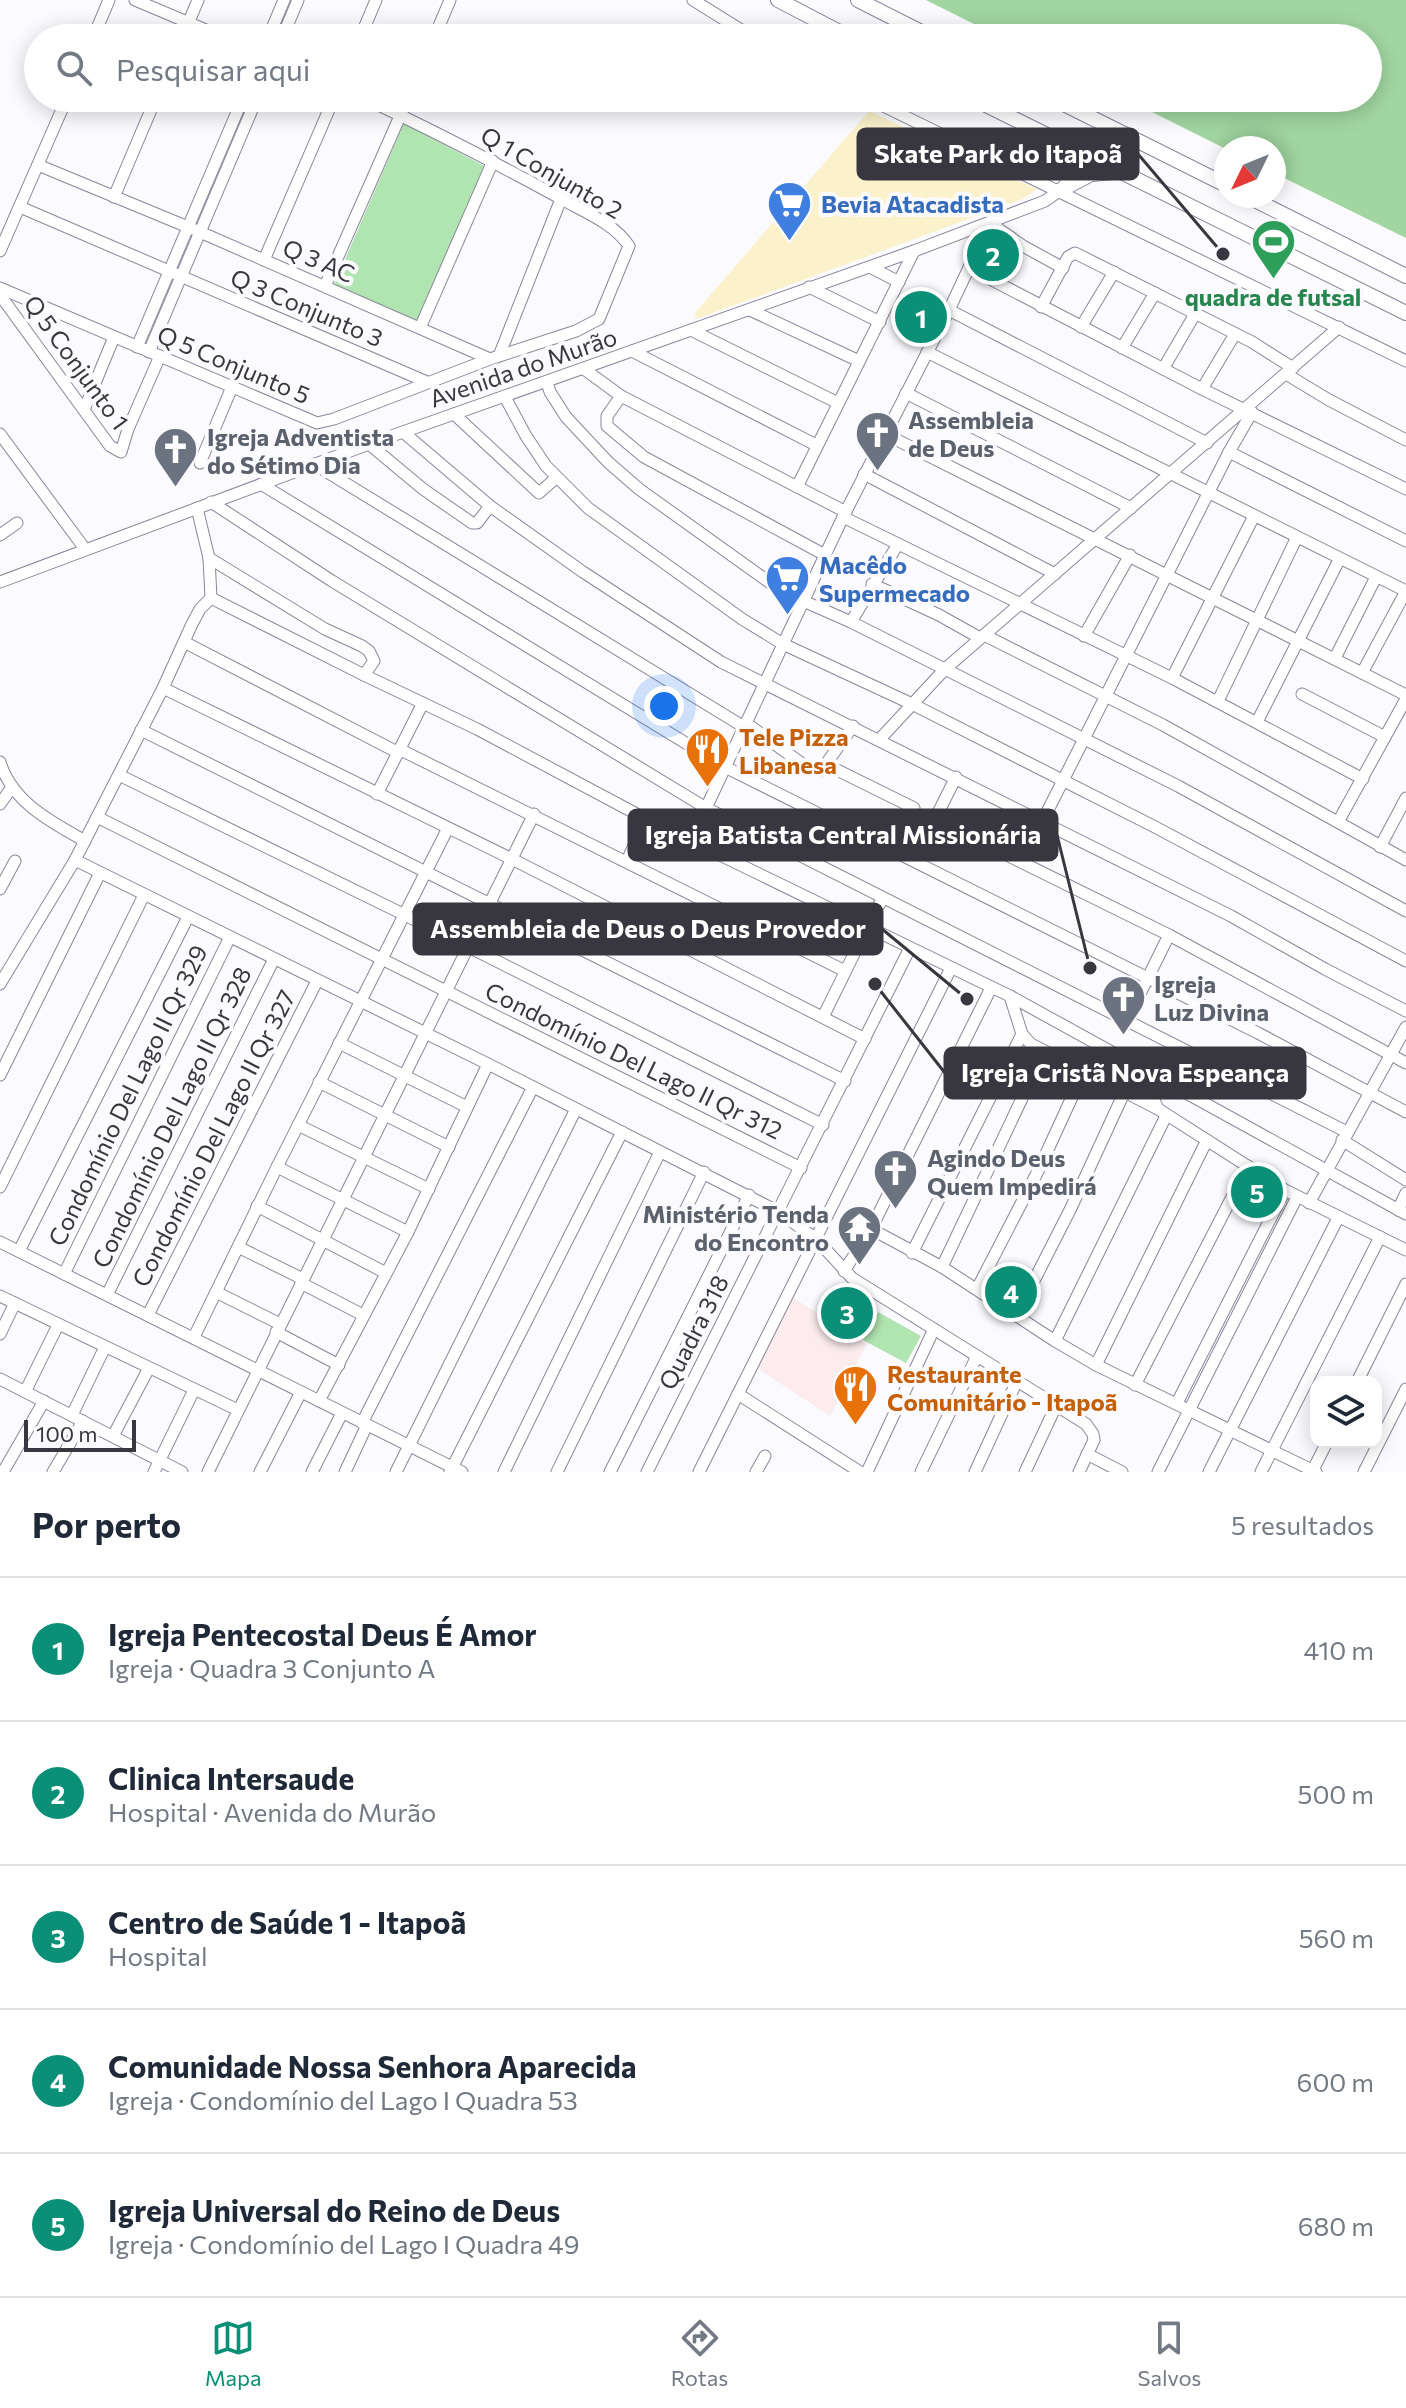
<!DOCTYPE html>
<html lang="pt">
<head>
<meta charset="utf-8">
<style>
  body { margin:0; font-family:Commissioner,sans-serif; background:#f2f2f3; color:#1f2937 }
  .controls { position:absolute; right:24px; bottom:24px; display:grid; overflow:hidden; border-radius:16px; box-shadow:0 4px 20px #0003 }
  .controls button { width:72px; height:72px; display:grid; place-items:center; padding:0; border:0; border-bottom:2px solid #e0e1e3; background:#fff; color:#1f2937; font:40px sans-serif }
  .compass { position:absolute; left:1214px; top:136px; width:72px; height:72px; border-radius:50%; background:#fff; box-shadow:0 4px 20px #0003; rotate:227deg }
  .scale { position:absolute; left:24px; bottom:20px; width:112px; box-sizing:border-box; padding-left:8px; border:4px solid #38363f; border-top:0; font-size:22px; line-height:28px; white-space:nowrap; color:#38363f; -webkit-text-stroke:6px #fbfafe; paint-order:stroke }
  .you { position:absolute; left:664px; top:706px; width:28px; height:28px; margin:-20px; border:6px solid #fff; border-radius:50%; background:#1a73e8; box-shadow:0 0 0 12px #1a73e833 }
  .badge { display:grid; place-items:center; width:52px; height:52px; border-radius:50%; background:#0b8f76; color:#fff; font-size:26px; font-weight:700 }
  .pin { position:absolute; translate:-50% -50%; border:4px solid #fff; box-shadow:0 2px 8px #0006 }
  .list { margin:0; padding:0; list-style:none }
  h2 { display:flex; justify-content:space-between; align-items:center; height:104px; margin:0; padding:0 32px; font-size:34px }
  h2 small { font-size:26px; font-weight:400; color:#747a83 }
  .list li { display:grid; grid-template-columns:52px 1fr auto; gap:24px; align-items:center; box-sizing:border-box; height:144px; padding:0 32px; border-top:2px solid #e0e1e3 }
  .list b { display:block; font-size:30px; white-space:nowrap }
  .list p { margin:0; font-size:26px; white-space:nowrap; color:#747a83 }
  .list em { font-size:26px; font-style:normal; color:#747a83 }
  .icon { flex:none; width:44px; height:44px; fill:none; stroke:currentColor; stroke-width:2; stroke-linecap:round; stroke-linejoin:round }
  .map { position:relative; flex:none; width:1406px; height:1472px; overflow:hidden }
  .search { position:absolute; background:#fff; box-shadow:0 4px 20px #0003; left:24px; right:24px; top:24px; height:88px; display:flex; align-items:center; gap:20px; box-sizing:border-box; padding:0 28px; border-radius:44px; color:#747a83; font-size:30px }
  .sheet { height:824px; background:#fff }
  nav { display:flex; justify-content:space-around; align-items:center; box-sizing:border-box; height:112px; border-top:2px solid #e0e1e3; background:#fff; font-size:22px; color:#747a83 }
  nav a { display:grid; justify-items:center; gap:4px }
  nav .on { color:#0b8f76 }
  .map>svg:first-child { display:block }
</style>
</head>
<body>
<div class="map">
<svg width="1406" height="1472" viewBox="0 0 1406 1472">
  <rect width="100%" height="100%" fill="#fbfafe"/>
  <path fill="#fceced" d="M792,1297L867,1344L830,1416L755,1367Z"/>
  <g fill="#b0e4b0">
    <path d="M404,123L484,166L419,321L334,285Z"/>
    <path d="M878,1312L921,1336L906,1363L863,1340Z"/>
  </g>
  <path fill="#a1d6a1" d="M926,0H1406V238L1274,173V148L1226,149L1124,98H1368V38H1002Z"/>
  <path fill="#fbf1cb" d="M869,111L1037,189L1023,199L697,319L695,313Z"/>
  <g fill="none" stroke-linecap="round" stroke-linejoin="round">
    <defs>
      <g id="minor">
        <path d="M135,0L225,38"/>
        <path d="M693,0L754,38"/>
        <path d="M93,38L109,0"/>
        <path d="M182,38L198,0"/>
        <path d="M268,38L284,0"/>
        <path d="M282,38L298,0"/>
        <path d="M360,38L376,0"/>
        <path d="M434,38L450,0"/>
        <path d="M867,98L1406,361"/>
        <path d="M38,165L200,232L490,359L576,331L599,319L629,246C613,222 582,211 558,197C494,162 430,129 364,98"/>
        <path d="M114,197L156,98"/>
        <path d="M20,207L427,382"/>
        <path d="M990,223L1023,246L1063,268"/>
        <path d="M0,251L67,98"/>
        <path d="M264,260L334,98"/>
        <path d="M870,267L899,282"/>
        <path d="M969,268L1202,389L1406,489"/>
        <path d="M325,286L408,98"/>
        <path d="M809,287L880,322"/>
        <path d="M0,288L317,423L334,419L490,359"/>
        <path d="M0,295L110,446L121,452L128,429L160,356"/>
        <path d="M1041,307L1068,257L1075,253L1252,342L1293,368"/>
        <path d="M750,310L859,361"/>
        <path d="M949,310L1207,443"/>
        <path d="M1081,327L1114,272"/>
        <path d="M420,328L493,161"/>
        <path d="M691,330L838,403"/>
        <path d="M137,347L243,98"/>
        <path d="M1122,348L1155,293"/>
        <path d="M632,351L816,445"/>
        <path d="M149,352L257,98"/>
        <path d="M927,352L1406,591"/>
        <path d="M499,356L561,199"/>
        <path d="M584,369L621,396L846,512"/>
        <path d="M1163,369L1195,314"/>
        <path d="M1286,374L1329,400L1406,440"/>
        <path d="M547,382L550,392L566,417L608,462L639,489L783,592L851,622L1178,786L1406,911"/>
        <path d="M1202,389L1235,334"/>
        <path d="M906,393L1131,508"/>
        <path d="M621,396L607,416V426L644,457L825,555"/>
        <path d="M505,397L526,436L546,466L588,508L742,619L783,644L912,704L1157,828L1406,961"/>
        <path d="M84,410L114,337"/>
        <path d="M454,414L539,493L556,478"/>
        <path d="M403,432L490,506L583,572L721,662L1231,916L1325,969L1406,1011"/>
        <path d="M0,434L85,549"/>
        <path d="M885,434L1406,695"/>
        <path d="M369,444L423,489L472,523H477L490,506"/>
        <path d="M1229,452L1406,541"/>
        <path d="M200,463L232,387"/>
        <path d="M314,464L744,727"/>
        <path d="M864,474L1055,574"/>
        <path d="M261,484L725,767L1258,1033L1406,1112"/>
        <path d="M797,487L914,251"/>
        <path d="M211,502L332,581L706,808L1347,1132"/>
        <path d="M197,508L209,558L211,598"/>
        <path d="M843,517L1172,678L1363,779"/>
        <path d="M0,535L17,523"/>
        <path d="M209,558L325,629L362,646L369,651L374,661L364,675"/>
        <path d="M0,582L369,444L914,251L1045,201L1059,191"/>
        <path d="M872,584L939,615L980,638"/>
        <path d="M211,598L364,675L477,729L646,819L1010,996L1406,1214"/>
        <path d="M851,622L898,544"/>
        <path d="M984,635L1163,725L1406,860"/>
        <path d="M1084,636L1130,555"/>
        <path d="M184,642L399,753"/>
        <path d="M1335,658L1376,577"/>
        <path d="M1362,673L1406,591"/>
        <path d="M1172,678L1254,516"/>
        <path d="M163,688L512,859L865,1039"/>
        <path d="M1302,694L1385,737"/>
        <path d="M1218,701L1297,537"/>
        <path d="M1257,722L1339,560"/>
        <path d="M746,723L805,766L821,771L853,726"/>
        <path d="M141,730L845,1081"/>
        <path d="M879,740L945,669L1339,327"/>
        <path d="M401,750L845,971"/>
        <path d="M0,762C12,802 51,822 85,841"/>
        <path d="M827,765L914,808"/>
        <path d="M119,775L405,915L823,1125"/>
        <path d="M956,777L938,813L939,818L950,827L1169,935L1406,1063"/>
        <path d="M377,794L423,703"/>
        <path d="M0,804L12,787"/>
        <path d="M97,817L801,1168"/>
        <path d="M1043,820L1229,452L1252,412"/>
        <path d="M1338,822L1406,699"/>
        <path d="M688,839L706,808L843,517L949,310L990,223"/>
        <path d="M1380,847L1406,798"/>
        <path d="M75,860L488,1064L779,1212L816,1239L852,1278L1086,1424L1093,1434L1094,1440L1079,1472"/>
        <path d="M627,861L646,819"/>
        <path d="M0,889L15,861"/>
        <path d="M867,926L883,898"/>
        <path d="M0,984L75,860L163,688L192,624L200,609L211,598"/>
        <path d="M1010,996L1022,1034L1031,1044L1158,1109L1285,1190L1406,1250"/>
        <path d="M823,1017L854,954"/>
        <path d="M1127,1020L1169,935"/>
        <path d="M339,1043L467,1107"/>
        <path d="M1153,1073L1151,1093L1158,1109"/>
        <path d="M0,1075L100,873"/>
        <path d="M319,1082L449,1147"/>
        <path d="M298,1125L429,1189"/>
        <path d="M1342,1140L1406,1180"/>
        <path d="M277,1167L408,1232"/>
        <path d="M0,1187L144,895"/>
        <path d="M1309,1203L1406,1027"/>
        <path d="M257,1206L386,1273"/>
        <path d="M1398,1210L1406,1193"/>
        <path d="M871,1229L942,1267L1055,1341L1096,1365L1316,1472"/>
        <path d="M0,1242L462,1472"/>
        <path d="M238,1247L303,1279"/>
        <path d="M19,1251L188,917"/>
        <path d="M912,1253L1022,1034"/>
        <path d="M942,1267L1044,1052"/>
        <path d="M844,1271L871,1229L991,988"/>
        <path d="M64,1274L230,937"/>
        <path d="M301,1283L363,1315"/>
        <path d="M977,1289L1039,1169L1084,1071"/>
        <path d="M216,1292L280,1324"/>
        <path d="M107,1295L274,959"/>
        <path d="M0,1296L238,1410"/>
        <path d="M148,1315L317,981"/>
        <path d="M1016,1316L1071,1208L1124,1093"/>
        <path d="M276,1332L339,1365"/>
        <path d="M0,1334L15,1303"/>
        <path d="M194,1337L277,1167L448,828"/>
        <path d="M1055,1341L1166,1116"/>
        <path d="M1096,1365L1207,1140"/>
        <path d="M0,1379L182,1472"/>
        <path d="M1357,1382L1406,1284"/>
        <path d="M1135,1385L1248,1166"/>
        <path d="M25,1392L58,1325"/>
        <path d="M319,1401L408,1232L488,1064"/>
        <path d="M1177,1403L1285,1190"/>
        <path d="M72,1415L105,1347"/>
        <path d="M362,1423L533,1087"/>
        <path d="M113,1436L149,1368"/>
        <path d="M1087,1454L1122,1472"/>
        <path d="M3,1472L44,1401"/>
        <path d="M53,1472L83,1421"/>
        <path d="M154,1472L194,1390"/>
        <path d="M208,1472L534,814"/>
        <path d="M260,1472L301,1392"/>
        <path d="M312,1472L342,1413"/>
        <path d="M345,1472L367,1425"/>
        <path d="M396,1472L576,1109"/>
        <path d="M450,1472L622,1132"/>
        <path d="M504,1472L660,1152"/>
        <path d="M557,1472L704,1172"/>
        <path d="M610,1472L749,1195"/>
        <path d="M647,1472L910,948"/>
        <path d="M699,1472L738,1394"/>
        <path d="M756,1472L765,1456"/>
        <path d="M860,1472L738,1394L951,968"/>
        <path d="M867,1472L934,1329"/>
        <path d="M921,1472L977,1356"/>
        <path d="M975,1472L1017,1381"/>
        <path d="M1025,1472L1056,1406"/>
        <path d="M1158,1472L1297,1197"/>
        <path d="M1209,1472L1338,1218"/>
        <path d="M1261,1472L1380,1237"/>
        <path d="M1312,1472L1327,1442"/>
        <path d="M1364,1472L1406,1389"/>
      </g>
      <g id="major">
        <path d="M778,0L851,38"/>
        <path d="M858,0L933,38"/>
        <path d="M972,98L1406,313"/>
        <path d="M1052,98L1226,185"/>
        <path d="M1060,144C1072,160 1075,169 1065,187"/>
        <path d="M1059,191L1091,174L1114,172"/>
        <path d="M1247,196L1406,276"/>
      </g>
    </defs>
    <use href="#minor" stroke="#8a859a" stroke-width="13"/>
    <use href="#major" stroke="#8a859a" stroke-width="16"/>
    <use href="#minor" stroke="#fff" stroke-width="11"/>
    <use href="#major" stroke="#fff" stroke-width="14"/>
  </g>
  <defs>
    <symbol id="supermarket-pin" viewBox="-11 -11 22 30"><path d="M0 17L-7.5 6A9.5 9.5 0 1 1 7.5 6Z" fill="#3f7fe0" stroke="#fbfafe"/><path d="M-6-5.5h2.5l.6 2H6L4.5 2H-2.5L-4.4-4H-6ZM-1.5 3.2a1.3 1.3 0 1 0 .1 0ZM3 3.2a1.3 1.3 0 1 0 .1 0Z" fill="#fff"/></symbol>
    <symbol id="stadium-pin" viewBox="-11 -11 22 30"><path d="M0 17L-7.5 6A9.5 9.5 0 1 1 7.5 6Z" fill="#2e9e5b" stroke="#fbfafe"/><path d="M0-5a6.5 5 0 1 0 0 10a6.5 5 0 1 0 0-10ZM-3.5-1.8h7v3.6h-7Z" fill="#fff"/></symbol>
    <symbol id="church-pin" viewBox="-11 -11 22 30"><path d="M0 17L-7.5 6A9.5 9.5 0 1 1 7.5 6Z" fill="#6b7280" stroke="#fbfafe"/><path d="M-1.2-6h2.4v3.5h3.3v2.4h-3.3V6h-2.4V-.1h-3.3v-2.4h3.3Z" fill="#fff"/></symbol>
    <symbol id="restaurant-pin" viewBox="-11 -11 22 30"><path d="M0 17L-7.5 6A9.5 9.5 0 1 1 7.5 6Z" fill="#e8710a" stroke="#fbfafe"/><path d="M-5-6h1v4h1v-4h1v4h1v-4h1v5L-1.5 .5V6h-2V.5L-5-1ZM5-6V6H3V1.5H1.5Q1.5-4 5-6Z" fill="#fff"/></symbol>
    <symbol id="temple-pin" viewBox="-11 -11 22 30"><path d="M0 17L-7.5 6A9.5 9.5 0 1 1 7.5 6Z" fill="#6b7280" stroke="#fbfafe"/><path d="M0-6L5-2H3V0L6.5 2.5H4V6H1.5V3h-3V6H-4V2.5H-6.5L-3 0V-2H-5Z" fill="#fff"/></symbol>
  </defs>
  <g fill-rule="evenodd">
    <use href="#supermarket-pin" x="764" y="178" width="51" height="69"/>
    <use href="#stadium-pin" x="1248" y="216" width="51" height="69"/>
    <use href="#church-pin" x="852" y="408" width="51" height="69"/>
    <use href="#church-pin" x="150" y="424" width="51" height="69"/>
    <use href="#supermarket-pin" x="762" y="552" width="51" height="69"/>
    <use href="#restaurant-pin" x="682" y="724" width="51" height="69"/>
    <use href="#church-pin" x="1098" y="972" width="51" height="69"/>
    <use href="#church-pin" x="870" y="1146" width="51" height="69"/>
    <use href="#temple-pin" x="834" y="1202" width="51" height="69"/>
    <use href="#restaurant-pin" x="830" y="1362" width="51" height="69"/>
  </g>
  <g text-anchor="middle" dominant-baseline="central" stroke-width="8" stroke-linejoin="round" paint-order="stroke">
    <g font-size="24" fill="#38363f" stroke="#fbfafe">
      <text transform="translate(552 172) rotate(30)">Q 1 Conjunto 2</text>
      <text transform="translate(319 260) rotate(23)">Q 3 AC</text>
      <text transform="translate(307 307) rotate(23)">Q 3 Conjunto 3</text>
      <text transform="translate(77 362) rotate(54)">Q 5 Conjunto 1</text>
      <text transform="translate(234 364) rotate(23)">Q 5 Conjunto 5</text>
      <text transform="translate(523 367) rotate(-19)">Avenida do Murão</text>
      <text transform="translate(634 1060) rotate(26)">Condomínio Del Lago II Qr 312</text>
      <text transform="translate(127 1095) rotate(-64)">Condomínio Del Lago II Qr 329</text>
      <text transform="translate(171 1117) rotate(-64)">Condomínio Del Lago II Qr 328</text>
      <text transform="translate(213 1138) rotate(-63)">Condomínio Del Lago II Qr 327</text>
      <text transform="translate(693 1332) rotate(-63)">Quadra 318</text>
    </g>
    <g font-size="24" font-weight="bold" fill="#366cbe" stroke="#fbfafe" text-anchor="start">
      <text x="821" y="203">Bevia Atacadista</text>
      <text x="819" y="564">Macêdo<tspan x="819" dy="28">Supermecado</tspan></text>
    </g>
    <g font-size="24" font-weight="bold" fill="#27864d" stroke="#fbfafe">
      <text x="1273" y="296">quadra de futsal</text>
    </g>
    <g font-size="24" font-weight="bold" fill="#5b616d" stroke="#fbfafe" text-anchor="start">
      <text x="908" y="419">Assembleia<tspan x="908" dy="28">de Deus</tspan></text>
      <text x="207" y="436">Igreja Adventista<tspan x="207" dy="28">do Sétimo Dia</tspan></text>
      <text x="1154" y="983">Igreja<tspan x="1154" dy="28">Luz Divina</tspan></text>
      <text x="927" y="1157">Agindo Deus<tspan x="927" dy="28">Quem Impedirá</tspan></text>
      <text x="829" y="1213" text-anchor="end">Ministério Tenda<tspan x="829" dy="28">do Encontro</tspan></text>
    </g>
    <g font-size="24" font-weight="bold" fill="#c56008" stroke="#fbfafe" text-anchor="start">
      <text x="739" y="736">Tele Pizza<tspan x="739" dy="28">Libanesa</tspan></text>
      <text x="887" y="1373">Restaurante<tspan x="887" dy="28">Comunitário - Itapoã</tspan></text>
    </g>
  </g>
  <path fill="none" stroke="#38363f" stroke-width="3" d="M1223 254L1138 154M1090 968L1057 835M967 999L882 929M875 984L945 1073"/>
  <g fill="#38363f" stroke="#fbfafe" stroke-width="3">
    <circle cx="1223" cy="254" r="8"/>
    <circle cx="1090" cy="968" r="8"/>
    <circle cx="967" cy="999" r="8"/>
    <circle cx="875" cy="984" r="8"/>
  </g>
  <g fill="#38363f" stroke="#38363f" stroke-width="3">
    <rect x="858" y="129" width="280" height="50" rx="8"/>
    <rect x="629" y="810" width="428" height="50" rx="8"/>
    <rect x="414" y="904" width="468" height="50" rx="8"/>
    <rect x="945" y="1048" width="360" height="50" rx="8"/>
  </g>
  <g font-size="26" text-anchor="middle" font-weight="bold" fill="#fff">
    <text x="998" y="163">Skate Park do Itapoã</text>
    <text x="843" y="844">Igreja Batista Central Missionária</text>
    <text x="648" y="938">Assembleia de Deus o Deus Provedor</text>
    <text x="1125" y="1082">Igreja Cristã Nova Espeança</text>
  </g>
</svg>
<div class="controls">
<button><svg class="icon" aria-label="layers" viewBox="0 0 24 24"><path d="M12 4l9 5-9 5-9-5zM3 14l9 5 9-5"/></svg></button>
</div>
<svg class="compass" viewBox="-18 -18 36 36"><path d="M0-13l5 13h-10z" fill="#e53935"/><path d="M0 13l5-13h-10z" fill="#747a83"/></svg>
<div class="scale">100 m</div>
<div class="you"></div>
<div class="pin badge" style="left:921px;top:317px">1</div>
<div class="pin badge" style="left:993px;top:255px">2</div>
<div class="pin badge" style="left:847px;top:1313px">3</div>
<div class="pin badge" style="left:1011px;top:1292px">4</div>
<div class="pin badge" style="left:1257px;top:1192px">5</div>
<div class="search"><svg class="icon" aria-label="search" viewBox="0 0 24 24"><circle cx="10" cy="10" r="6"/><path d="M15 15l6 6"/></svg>Pesquisar aqui</div>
</div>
<section class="sheet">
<h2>Por perto<small>5 resultados</small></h2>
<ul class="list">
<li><span class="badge">1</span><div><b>Igreja Pentecostal Deus É Amor</b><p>Igreja · Quadra 3 Conjunto A</p></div><em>410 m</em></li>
<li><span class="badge">2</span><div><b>Clinica Intersaude</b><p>Hospital · Avenida do Murão</p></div><em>500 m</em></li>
<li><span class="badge">3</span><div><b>Centro de Saúde 1 - Itapoã</b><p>Hospital</p></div><em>560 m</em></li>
<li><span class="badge">4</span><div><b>Comunidade Nossa Senhora Aparecida</b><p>Igreja · Condomínio del Lago I Quadra 53</p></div><em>600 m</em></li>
<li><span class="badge">5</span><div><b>Igreja Universal do Reino de Deus</b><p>Igreja · Condomínio del Lago I Quadra 49</p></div><em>680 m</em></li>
</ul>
</section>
<nav>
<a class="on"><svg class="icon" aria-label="map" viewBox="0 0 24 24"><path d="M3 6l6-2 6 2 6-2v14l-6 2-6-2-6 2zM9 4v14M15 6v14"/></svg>Mapa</a>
<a><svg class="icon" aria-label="directions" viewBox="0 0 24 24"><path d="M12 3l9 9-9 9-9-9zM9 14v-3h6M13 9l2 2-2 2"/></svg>Rotas</a>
<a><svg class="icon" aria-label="saved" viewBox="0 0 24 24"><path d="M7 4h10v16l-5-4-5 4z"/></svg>Salvos</a>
</nav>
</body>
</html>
